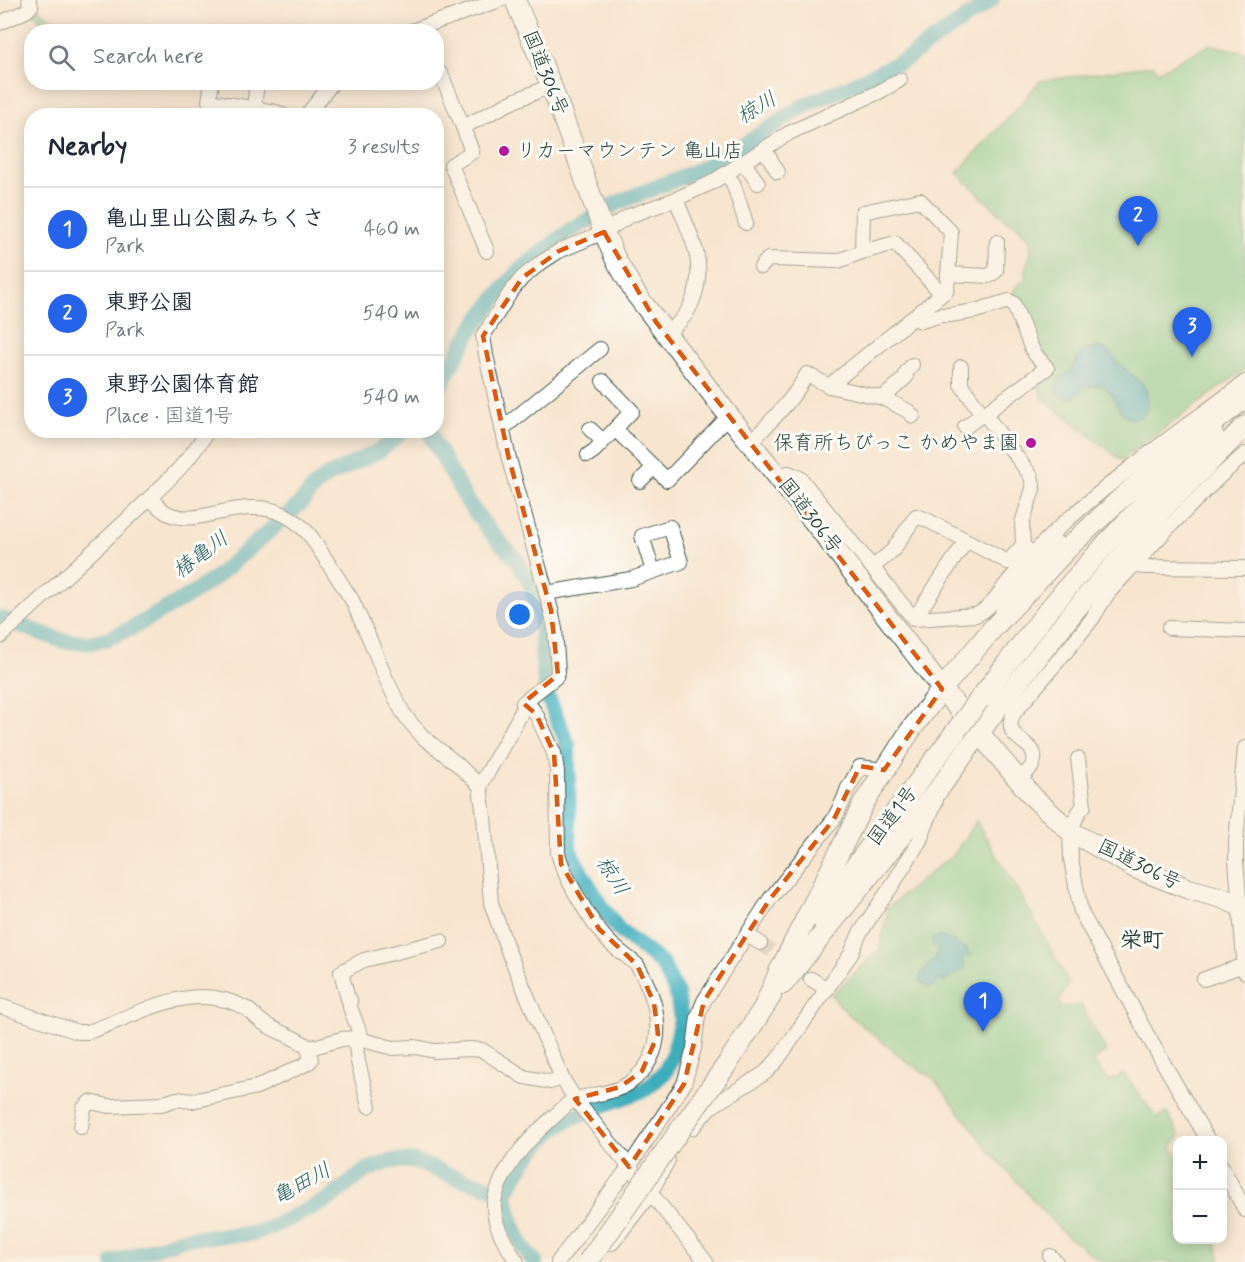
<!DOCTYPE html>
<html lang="en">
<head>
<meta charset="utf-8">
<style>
  body { margin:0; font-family:Mynerve,"Klee One",sans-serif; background:#f2f2f3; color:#1f2937 }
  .controls { position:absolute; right:18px; bottom:18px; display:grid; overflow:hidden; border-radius:12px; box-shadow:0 3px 15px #0003 }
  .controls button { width:54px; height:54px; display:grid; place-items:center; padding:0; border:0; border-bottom:2px solid #e0e1e3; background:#fff; color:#1f2937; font:30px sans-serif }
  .you { position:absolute; left:520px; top:615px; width:21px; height:21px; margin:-15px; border:4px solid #fff; border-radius:50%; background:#1a73e8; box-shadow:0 0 0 9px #1a73e833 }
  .badge { display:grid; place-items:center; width:39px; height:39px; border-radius:50%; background:#2563eb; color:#fff; font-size:20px; font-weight:700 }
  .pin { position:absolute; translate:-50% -50px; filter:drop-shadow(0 2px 3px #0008) }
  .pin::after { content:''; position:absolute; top:32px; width:21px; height:18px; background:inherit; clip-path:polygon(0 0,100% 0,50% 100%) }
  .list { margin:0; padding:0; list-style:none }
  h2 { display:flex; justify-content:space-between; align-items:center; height:78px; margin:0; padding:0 24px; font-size:26px }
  h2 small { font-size:20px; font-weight:400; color:#747a83 }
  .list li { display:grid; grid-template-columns:39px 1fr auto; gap:18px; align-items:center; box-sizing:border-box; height:84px; padding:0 24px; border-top:2px solid #e0e1e3 }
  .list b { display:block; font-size:22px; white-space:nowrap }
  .list p { margin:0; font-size:20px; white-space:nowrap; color:#747a83 }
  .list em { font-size:20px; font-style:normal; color:#747a83 }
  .icon { flex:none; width:33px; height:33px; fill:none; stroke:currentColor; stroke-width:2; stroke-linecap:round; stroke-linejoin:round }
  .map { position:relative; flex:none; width:1245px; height:1262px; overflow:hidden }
  .search { position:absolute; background:#fff; box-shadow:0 3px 15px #0003; left:24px; top:24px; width:420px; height:66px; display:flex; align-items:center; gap:15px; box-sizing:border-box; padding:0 21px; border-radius:24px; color:#747a83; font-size:22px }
  .panel { position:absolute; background:#fff; box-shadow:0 3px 15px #0003; left:24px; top:108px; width:420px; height:330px; border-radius:24px }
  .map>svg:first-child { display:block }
</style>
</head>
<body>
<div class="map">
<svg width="1245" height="1262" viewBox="0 0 1245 1262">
  <rect width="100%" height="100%" fill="#fdfcf7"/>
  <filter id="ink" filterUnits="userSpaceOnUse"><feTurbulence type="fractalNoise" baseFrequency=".0167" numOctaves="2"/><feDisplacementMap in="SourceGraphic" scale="12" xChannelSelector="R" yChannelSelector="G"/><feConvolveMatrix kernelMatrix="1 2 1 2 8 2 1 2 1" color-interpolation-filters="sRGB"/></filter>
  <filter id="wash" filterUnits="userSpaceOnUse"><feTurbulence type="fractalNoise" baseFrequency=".008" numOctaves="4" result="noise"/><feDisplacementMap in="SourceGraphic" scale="24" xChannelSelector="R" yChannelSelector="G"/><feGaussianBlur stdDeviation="1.35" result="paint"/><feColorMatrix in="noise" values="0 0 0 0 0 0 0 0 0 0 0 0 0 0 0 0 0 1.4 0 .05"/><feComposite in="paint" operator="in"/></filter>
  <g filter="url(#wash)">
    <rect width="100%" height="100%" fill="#f7e5cf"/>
    <g fill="#7ccd8e" stroke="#4e8561" stroke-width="1.5">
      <path d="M37,7L51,19L85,22L77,31H48L46,26L32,13L38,9Z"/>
      <path d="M1211,44L1245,53V369L1121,460L1041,397L1039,381L1042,366L1013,295C1013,287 1020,283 1026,279L1025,269L1031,253L1030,240L1014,223L1007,221L957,173L1024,100L1040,81L1154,65L1157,72Z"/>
      <path d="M976,821L1027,906L1069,983L1059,1001L1062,1007L1081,1005L1106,1051L1093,1062L1109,1081L1124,1074L1157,1118L1167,1113L1180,1135L1172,1147L1177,1155L1178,1240H1215L1221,1262H1102L1062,1232L992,1154L933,1078L907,1062L848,1014L831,995L880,949L888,907L955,853Z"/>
    </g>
    <g fill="#3eadbb" stroke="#2e7578" stroke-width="1.5">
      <path d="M1094,347C1099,347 1102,347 1107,350C1112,354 1114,359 1119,364C1125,370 1138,379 1143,385C1149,395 1151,412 1139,417C1114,426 1118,384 1096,385C1080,385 1073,411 1056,391L1058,381C1061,377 1066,375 1070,371C1079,361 1075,351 1094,347Z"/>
      <path d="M943,937L954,941L964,948L967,947V951L972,955L970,957L966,955C960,959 964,963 965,968L943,982L941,980L929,988L921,982L920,976C927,964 936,964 938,949L932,944V938Z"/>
    </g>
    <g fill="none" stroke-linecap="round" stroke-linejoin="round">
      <g stroke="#3eadbb" stroke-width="16">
        <path d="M436,393L471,330L498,295L518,271L569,231L617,203L699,170L739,148L805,105L850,86L906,59L992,0"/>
        <path d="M430,430L434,442L468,503L493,535L517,560L530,582L541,619L543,666L547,695L568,745L569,850L583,876L604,910L618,929L662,964L677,994L681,1019L678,1036L673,1055L665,1072L646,1089L595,1108L570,1119L554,1129L538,1145L524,1162L506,1192C509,1218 516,1243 535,1262"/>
        <path d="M0,618L63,641L89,643L109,638L130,629L190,595L215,578L299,505L315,486L326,477L382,449L404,430"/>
        <path d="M114,1262L182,1239L196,1237L251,1234L269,1228L328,1200L365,1171L391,1161H414L454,1177L506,1192"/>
      </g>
    </g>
  </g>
  <g filter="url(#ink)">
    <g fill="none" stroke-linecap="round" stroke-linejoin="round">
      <path stroke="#ccc3b0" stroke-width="14" stroke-dasharray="14 7" stroke-linecap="butt" d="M760,943L811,979"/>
      <defs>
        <g id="minor">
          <path d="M0,23L26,11L31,6L29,0"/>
          <path d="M408,32L500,0"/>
          <path d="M441,74L463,127L516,100L551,86"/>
          <path d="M212,82L209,101L276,112L284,116"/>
          <path d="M254,108L257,82"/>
          <path d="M306,116L333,82"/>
          <path d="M463,127L472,152L451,165L487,251"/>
          <path d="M764,149L778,172"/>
          <path d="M744,163L758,183"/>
          <path d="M726,174L733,183L746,223"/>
          <path d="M862,252L863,212L920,200L951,232L947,290L942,294"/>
          <path d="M949,274L989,276L996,271L997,242"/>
          <path d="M913,318L921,321L941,315H950L975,311L1009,301L1013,303L1031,347L1035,354L1047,368L984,414"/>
          <path d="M664,333C692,319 702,285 697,256C693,237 683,217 676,199"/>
          <path d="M961,367V384L982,414"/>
          <path d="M603,381L632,411L615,429"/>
          <path d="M829,386L883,398L906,377V373L912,365"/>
          <path d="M883,398L908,411L913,416"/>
          <path d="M965,427L984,413L1031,476L1033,485V489L1022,523L1023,545"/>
          <path d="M502,429L600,349"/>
          <path d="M590,429L603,441"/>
          <path d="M751,442C771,421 793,400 807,374L829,386L942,294L895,243L862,252L838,261L768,259L761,267"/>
          <path d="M588,455L594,451L615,429L667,480L729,416"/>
          <path d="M777,475L789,473L800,478L914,619L976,615C991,608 997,596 1007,583C1025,562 1044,541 1064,523C1121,472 1184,428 1245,382"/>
          <path d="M640,481L654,467"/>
          <path d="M150,498C155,503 161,510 167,513C183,521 200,517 217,513C256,504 285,504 312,538L352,600L370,640L386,679L402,711L409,721L424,738L456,763L480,786L484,817L491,903L508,951L562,1078L575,1099L706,1262"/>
          <path d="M1133,565L1144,567L1245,568"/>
          <path d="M872,568L893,550L916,516L925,519L1008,562L1023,545L1032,555"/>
          <path d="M546,593L631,579L681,562L670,527L642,536L653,571"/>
          <path d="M1003,609L1014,591L1057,543"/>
          <path d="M914,619L966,541"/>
          <path d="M1169,628L1245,631"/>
          <path d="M0,637C44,595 90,555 135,512C161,487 190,462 208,430"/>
          <path d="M1245,748L1236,841V861L1245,972"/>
          <path d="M1078,759L1084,806L1079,812L1070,831L1071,859L1081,912L1149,1038L1208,1140"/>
          <path d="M1018,781C1022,776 1029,771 1032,766C1045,740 998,743 1014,713L1073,643L1092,619L1108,593L1168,528L1218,478L1245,454"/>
          <path d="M480,786L512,730L522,711L525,701L556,677L558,672L555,629L551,610L509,459L486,355L483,336L510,293L522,278L539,264L559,251L604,232L629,216L676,199L711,183L789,133L879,92L900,80"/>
          <path d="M747,935L760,943"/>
          <path d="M811,979L827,989"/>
          <path d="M1204,979L1244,965"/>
          <path d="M0,1006L78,1032H88C139,1015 193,978 247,1009C253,1013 258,1020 265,1024C279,1033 296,1037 310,1048L342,1039L355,1038L393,1048L415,1047L435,1051L470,1049L482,1050L524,1077L550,1082L562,1078"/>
          <path d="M355,1038L358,1062L369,1106"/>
          <path d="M362,1039L350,1007V1000L348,999L341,972L364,960L441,941"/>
          <path d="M81,1127L84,1108L90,1102L109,1106L161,1104L177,1099L192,1101L257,1087L308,1063L311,1060L309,1052L310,1048"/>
          <path d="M692,1128L709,1108L765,1073L778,1059L851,954L859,935L871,916L891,887L920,840L936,800"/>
          <path d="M1222,1167L1245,1210"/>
          <path d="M612,1243L650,1194L668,1160"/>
          <path d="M1050,1256L1056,1262"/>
          <path d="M517,1262C506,1244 493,1226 494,1204C494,1199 496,1195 497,1191C508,1159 534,1134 558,1113C563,1108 570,1101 576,1099C581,1097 588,1097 594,1095C605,1093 619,1090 628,1084C671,1054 660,1003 637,965C628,957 617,950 608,941C591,923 564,877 558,853L557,771L554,753L536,714L531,707L523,703"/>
          <path d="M558,1262L629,1167L684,1084L694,1048L698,1016L704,1001L770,899L834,819L843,801L848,788L860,767L884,770"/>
        </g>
        <g id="highway">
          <path d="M515,0L553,90L604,232L615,258L635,293L729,416L819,528L942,689L1033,797L1070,831L1135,868L1189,889L1222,898L1245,908"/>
          <path d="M979,700C1010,660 1040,618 1073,581C1117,530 1164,482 1214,436"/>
          <path d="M821,919L851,872L956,731"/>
          <path d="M783,984L941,786L998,707L1075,610L1160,512L1245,426"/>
          <path d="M764,1007L779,972L865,801L910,731L942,689L994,627L1070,546L1119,500L1159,465L1245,398"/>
          <path d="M728,1063L771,996"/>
        </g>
      </defs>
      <use href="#minor" stroke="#3f564b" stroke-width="16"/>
      <use href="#highway" stroke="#3f564b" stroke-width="22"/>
      <use href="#minor" stroke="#fff" stroke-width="14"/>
      <use href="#highway" stroke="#fff" stroke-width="20"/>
      <defs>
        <g id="highway-bridge">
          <path d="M956,731L979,700"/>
          <path d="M588,1262L682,1127L728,1063"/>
        </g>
      </defs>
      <use href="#highway-bridge" stroke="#3f564b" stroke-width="22" stroke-linecap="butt"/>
      <use href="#highway-bridge" stroke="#fff" stroke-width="20"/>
    </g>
  </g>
  <path d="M0 0H1245V1262H0ZM604,232L656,322L942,689L884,770L860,766L834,819L770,899L704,1001L684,1084L629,1167L575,1099L620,1087L642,1071L658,1034L654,1003L637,965L599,929L561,864L554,753L536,714L523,703L558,675L551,610L509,459L483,336L522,278L559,251Z" fill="#f7e5cf" fill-opacity=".55" fill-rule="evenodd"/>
  <path fill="none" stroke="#de580e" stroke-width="4.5" stroke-dasharray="12 8" stroke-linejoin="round" d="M604,232L656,322L942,689L884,770L860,766L834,819L770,899L704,1001L684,1084L629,1167L575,1099L620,1087L642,1071L658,1034L654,1003L637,965L599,929L561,864L554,753L536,714L523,703L558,675L551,610L509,459L483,336L522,278L559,251Z"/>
  <g fill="#b5179e" stroke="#fdfcf7" stroke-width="2">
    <circle cx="504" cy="151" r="6"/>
    <circle cx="1031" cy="443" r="6"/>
  </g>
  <g text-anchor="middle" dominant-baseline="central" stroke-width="6" stroke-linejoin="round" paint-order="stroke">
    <g font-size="20" fill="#1f3d34" stroke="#fdfcf7">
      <text transform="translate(545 73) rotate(68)">国道306号</text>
      <text transform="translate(810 516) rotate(52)">国道306号</text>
      <text transform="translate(893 816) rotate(-53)">国道1号</text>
      <text transform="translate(1139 865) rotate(26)">国道306号</text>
    </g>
    <g font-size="20" fill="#1f3d34" stroke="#fdfcf7" text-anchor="start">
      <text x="516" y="151">リカーマウンテン 亀山店</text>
      <text x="1019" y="443" text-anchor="end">保育所ちびっこ かめやま園</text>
    </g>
    <g font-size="21" font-style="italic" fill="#2a6463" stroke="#fdfcf7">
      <text transform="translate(757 108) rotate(-31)">椋川</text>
      <text transform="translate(201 555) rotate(-37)">椿亀川</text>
      <text transform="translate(612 876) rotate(58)">椋川</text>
      <text transform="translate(302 1184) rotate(-29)">亀田川</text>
    </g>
    <g font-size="22" font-weight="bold" fill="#1f3d34" stroke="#fdfcf7">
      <text x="1142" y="941">栄町</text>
    </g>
  </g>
</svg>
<div class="controls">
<button>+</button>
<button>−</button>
</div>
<div class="you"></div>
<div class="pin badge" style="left:983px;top:1032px">1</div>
<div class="pin badge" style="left:1138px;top:246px">2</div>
<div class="pin badge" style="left:1192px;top:357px">3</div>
<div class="search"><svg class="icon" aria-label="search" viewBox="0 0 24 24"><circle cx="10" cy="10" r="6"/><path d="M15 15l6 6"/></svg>Search here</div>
<section class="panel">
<h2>Nearby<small>3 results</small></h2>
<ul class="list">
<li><span class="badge">1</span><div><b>亀山里山公園みちくさ</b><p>Park</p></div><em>460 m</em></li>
<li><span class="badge">2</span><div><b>東野公園</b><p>Park</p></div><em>540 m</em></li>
<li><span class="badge">3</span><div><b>東野公園体育館</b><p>Place · 国道1号</p></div><em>540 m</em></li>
</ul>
</section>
</div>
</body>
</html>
